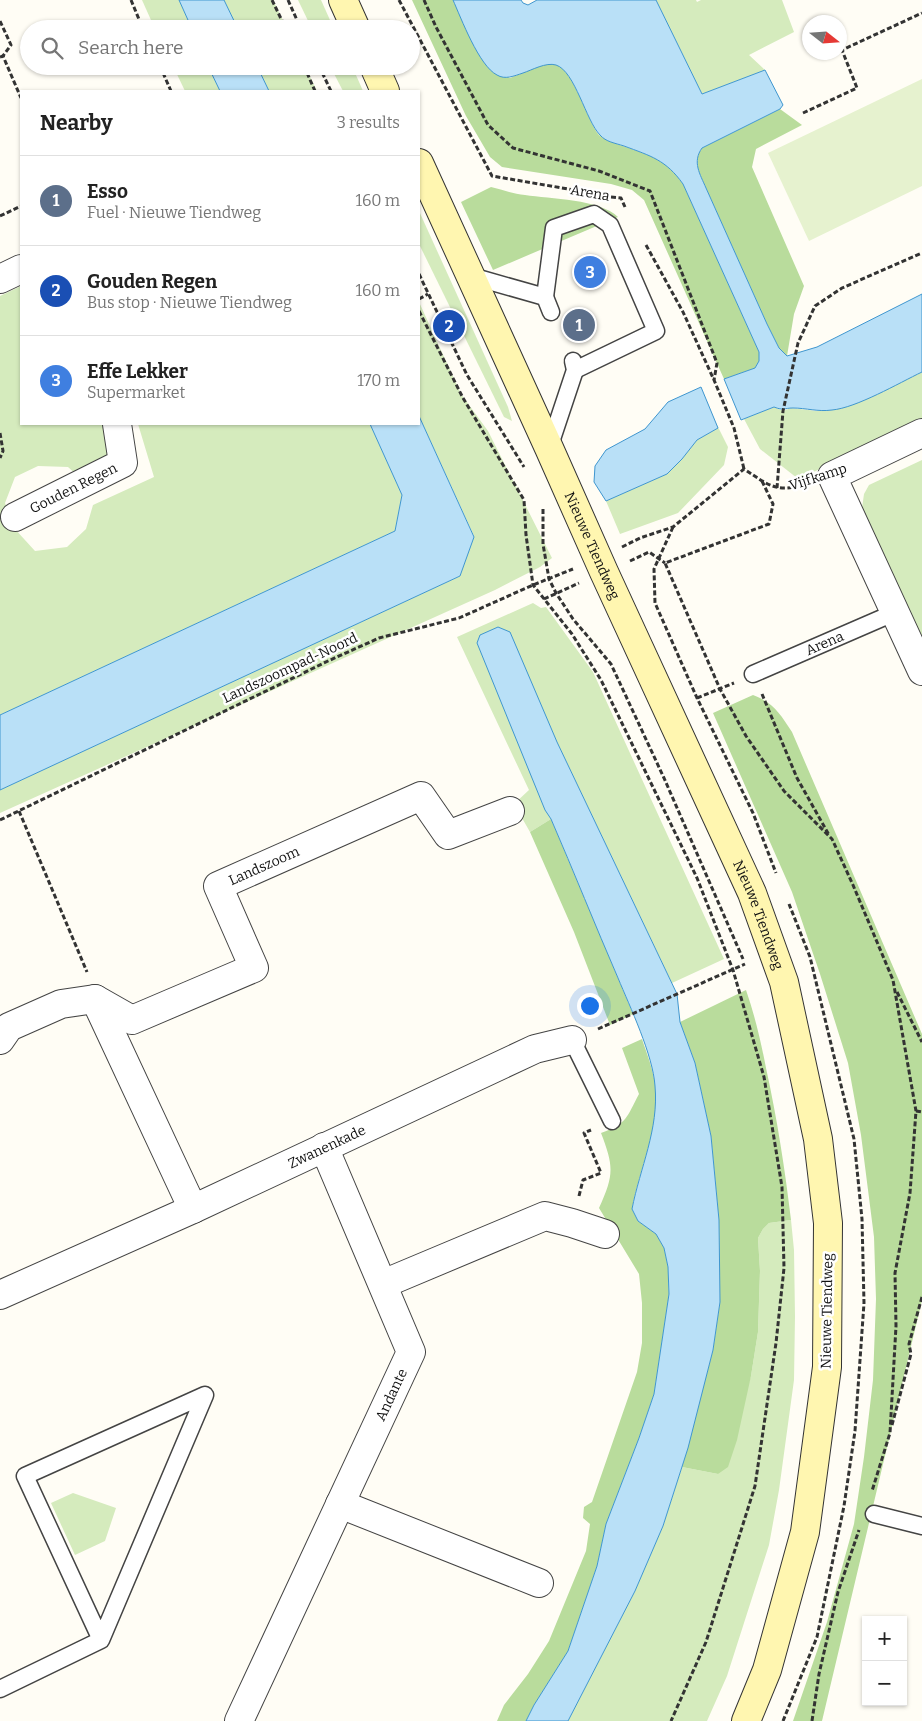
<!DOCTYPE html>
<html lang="en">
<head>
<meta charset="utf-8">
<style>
  body { margin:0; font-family:Bitter,serif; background:#f6f6f6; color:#222 }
  .controls { position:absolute; right:15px; bottom:15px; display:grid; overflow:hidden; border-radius:0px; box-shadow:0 1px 4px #0004 }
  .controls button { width:45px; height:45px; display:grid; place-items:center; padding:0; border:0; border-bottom:1px solid #e0e0e0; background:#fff; color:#222; font:25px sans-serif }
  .compass { position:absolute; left:802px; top:15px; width:45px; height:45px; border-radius:50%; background:#fff; box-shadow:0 1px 4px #0004; rotate:107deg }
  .you { position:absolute; left:589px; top:1005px; width:18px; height:18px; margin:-12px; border:4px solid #fff; border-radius:50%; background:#1a73e8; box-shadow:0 0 0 8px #1a73e833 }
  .badge { display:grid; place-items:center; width:32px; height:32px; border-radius:50%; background:#db2777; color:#fff; font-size:16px; font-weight:700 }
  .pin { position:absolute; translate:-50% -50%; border:2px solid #fff; box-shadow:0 1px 5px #0006 }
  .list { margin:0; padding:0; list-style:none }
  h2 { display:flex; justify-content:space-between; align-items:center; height:65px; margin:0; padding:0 20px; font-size:21px }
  h2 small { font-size:16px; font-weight:400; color:#767676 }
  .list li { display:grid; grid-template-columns:32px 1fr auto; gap:15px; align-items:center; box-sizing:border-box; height:90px; padding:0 20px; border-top:1px solid #e0e0e0 }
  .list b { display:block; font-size:19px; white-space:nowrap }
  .list p { margin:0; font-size:16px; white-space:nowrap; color:#767676 }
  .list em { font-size:16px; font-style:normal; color:#767676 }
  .icon { flex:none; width:28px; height:28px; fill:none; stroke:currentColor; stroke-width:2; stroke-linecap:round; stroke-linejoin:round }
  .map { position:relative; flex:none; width:922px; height:1721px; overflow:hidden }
  .search { position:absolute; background:#fff; box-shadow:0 1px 4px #0004; left:20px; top:20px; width:400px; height:55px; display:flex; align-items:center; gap:12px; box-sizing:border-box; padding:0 18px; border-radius:28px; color:#767676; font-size:19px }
  .panel { position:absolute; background:#fff; box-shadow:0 1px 4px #0004; left:20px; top:90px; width:400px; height:335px; border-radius:0px }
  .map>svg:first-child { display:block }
</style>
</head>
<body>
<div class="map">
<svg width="922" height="1721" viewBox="0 0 922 1721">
  <rect width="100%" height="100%" fill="#fffdf5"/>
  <g fill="#d5ebbd">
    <path d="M142,0H179L192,29H155Z"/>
    <path d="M224,0H273L287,29H238Z"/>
    <path d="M298,0H321L334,29H312Z"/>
    <path d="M656,0H696L697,2L701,0H782L794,32L749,55L765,70L702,94Z"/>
    <path d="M173,66H208L220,91H185Z"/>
    <path d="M257,66H305L317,91H269Z"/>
    <path d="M330,66H352L363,91H343Z"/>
    <path d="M419,211L508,407L512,421L504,417L419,244Z"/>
    <path d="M21,286V424H113L126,460L90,487L68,467L38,466L15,477L5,503L14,528L35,551L67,547L86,529L93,505L154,477L138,424H370L402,495L395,531L0,715V296Z"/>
    <path d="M419,302L461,394L488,431L552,558L540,567L495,590L0,813V790L460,576L474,536L419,416Z"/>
    <path d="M922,372V421L807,475L797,478L760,449L744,419L774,407L783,411L791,408L817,411L853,404Z"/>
    <path d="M715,421L728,447L724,465L678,513L620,534L606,501L667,474L682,459L697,440L718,428Z"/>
    <path d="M922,460V643L862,508L864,494L869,485Z"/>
    <path d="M533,603L541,608L546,607L593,672L724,959L672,983L557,742L510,633L538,791L545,810L551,819L530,832L514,804L529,790L457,637Z"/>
    <path d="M791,1220L794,1250L795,1316L794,1380L779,1490L769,1545L727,1676L707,1721H568L635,1591L663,1526L682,1467L718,1474L751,1376L758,1332L760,1271L758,1238L763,1229L769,1223Z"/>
    <path d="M73,1493L116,1508L105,1541L75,1555L51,1503Z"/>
  </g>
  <g fill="#b9dc9c">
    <path d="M412,0H453L475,48L486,65L510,78C521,74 543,62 555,64C573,68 587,121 599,135C606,141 615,143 623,146C651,156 666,159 683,184L759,352V361L755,368L724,379L644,200L632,190L611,184L502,167L490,157L466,116Z"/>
    <path d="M780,109L802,125L756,149L752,167L804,286L794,314L787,356L779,348L767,324L706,188C700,174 692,162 702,148Z"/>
    <path d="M491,187C503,190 514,194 525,195C550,199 600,199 618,217L493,270L461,202Z"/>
    <path d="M753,695C774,703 780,714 792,732L922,1034V1300L822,1721H793L827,1622L854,1524L864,1457L873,1380L876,1299L874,1237L861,1135L848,1063L820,974L792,892L713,713Z"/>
    <path d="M551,819L633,1014L610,1025L574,932L530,832Z"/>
    <path d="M746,990C755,1016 761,1042 766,1068C777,1118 785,1169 791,1220L769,1223L763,1229L758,1238L760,1271L758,1332L751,1376L737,1440L728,1467L718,1474L682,1467L713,1350L720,1302L719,1220L711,1136L695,1063L680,1022Z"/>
    <path d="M642,1039C647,1054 653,1069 655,1084C661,1125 639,1169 632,1209L638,1221L656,1234L664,1248L668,1267L669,1294L654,1394L639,1438L606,1524L597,1566L568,1651L534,1705L526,1721H497L504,1705L528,1674L549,1641L586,1551L590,1524L583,1518L584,1507L592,1502L637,1372L642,1343V1303L639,1274L599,1208C614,1175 614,1167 601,1133C628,1123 626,1118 639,1094L622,1048Z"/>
  </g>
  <path fill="#e6f2cf" d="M922,79V186L809,241L768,153Z"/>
  <g fill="#b9e0f7" stroke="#3f96cf">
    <path d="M179,0H224L238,29H192Z"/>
    <path d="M453,0H521L523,3L528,5L537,0H656L702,94L765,70L783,105L780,109L702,148C692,162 700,174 706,188L767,324L779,348L787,356L817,347L922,294V372C899,383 856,408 832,410C818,412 806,408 793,408C784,408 784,411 774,407L741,420L724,379L755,368L759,361V352L683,184C666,160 651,156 624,146C615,143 606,142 600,135C586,121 575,71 556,65C546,62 532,70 523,73C514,76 505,80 497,75C479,66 461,18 453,0Z"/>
    <path d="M208,66H257L269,91H220Z"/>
    <path d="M701,387L718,428L697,440L682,459L667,474L606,501L594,482L595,466L606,450L645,429L668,402Z"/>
    <path d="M419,416L474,537L460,576L0,790V715L395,531L402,495L370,424H419Z"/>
    <path d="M498,627L510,632L557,742L677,994L680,1022L695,1063L711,1136L719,1220L720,1302L713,1350L688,1448L663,1526L635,1591L568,1721H526L534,1705L568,1651L597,1566L606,1524L639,1438L654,1394L669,1294L668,1267L664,1248L656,1234L638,1221L632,1209C640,1168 659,1129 655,1086C653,1055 630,1007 618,978C595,925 574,872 551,819L545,810L477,643L480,635Z"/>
  </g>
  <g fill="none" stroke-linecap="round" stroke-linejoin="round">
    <defs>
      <g id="lane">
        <path d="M471,276L545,297L551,312"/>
        <path d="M545,297L554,228L594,214L610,225L656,331L575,370"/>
        <path d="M549,448L575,370L573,361"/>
        <path id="s1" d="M753,674L896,612"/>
        <path d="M572,1040L612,1121"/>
        <path d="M874,1514L922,1526"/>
        <path d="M0,1689L101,1640L205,1395L25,1476L101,1640"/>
      </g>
      <g id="street">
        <path d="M0,279L21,269"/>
        <path d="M922,433L832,476L922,671"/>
        <path id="s2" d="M15,517L123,463L117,424"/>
        <path d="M95,999L193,1209"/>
        <path id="s3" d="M0,1040L9,1027L61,1004L95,999L132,1020L254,968L218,886L421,796L448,835L510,811"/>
        <path d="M383,1284L545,1216L572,1223L605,1234"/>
        <path id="s4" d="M0,1295L193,1209L535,1049L572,1040"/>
        <path d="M340,1504L539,1583"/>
        <path id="s5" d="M239,1721L411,1352L324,1147"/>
      </g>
      <g id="secondary">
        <path d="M343,0L356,29"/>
        <path d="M374,66L385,91"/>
        <path id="s6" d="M419,163L549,448L604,572L752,893L784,982L818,1139L828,1223L827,1367L805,1532L767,1670L746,1721"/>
      </g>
    </defs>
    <use href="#lane" stroke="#444" stroke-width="19"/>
    <use href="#street" stroke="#444" stroke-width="30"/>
    <use href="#secondary" stroke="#333" stroke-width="30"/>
    <g stroke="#333" stroke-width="3" stroke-dasharray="5 2.5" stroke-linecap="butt">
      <path d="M131,0L143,29"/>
      <path d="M272,0L286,29"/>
      <path d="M288,0L301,29"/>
      <path d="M399,0L492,176L586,192"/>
      <path d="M424,0L436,27L488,125L513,148L599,171L650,191L717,363L714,380"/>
      <path d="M0,21L11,45L3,56"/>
      <path d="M0,57L3,56L21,98"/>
      <path d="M160,66L171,91"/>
      <path d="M304,66L315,91"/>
      <path d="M319,66L331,91"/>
      <path d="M803,113L857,88L842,50L922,13"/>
      <path d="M611,197L621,198L625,207"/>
      <path d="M0,216L21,206"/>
      <path d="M646,245L683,312L714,380L734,428L744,469"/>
      <path d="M419,274L467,375L524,467"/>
      <path d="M419,299L428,294"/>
      <path d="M419,311L463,398L524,500L526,535L533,585L572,634L601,680L697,878L733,970L764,1077L782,1187L784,1268L776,1343L755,1486L706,1642L671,1721"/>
      <path d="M0,433L3,451L0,458"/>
      <path d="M762,481L773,504L769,524L665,563L720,689L746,736L784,791L832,839L853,885L893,980L916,1111L910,1193L895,1273L896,1326L890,1433L872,1491"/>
      <path d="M777,488L783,411L798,343L815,306L842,288L922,253"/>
      <path d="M543,509V544L549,579L556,593L573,619L611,664L664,778L743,959"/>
      <path d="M673,527L654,569L655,603L697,698L753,813L776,873"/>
      <path d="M622,547L640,538L673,527L744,469C767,484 778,495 805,483"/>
      <path d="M630,561L649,552L665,563"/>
      <path d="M544,599L579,583"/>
      <path d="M762,694L797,778L829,835"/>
      <path d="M697,698L734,683"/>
      <path d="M19,811L87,972"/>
      <path d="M0,820L328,661L379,638L459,618L533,585L573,569"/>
      <path d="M897,992L922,1042"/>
      <path d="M598,1029L745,964"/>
      <path d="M916,1111L922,1112"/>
      <path d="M579,1196L583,1180L601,1173L584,1133L591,1130"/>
      <path d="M892,1425L911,1354L909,1344L922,1297"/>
      <path d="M783,1721L817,1637L844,1506L855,1431L864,1303L862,1219L854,1139L810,957L789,904"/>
      <path d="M812,1721L819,1674L838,1592L859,1530"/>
    </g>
    <use href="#lane" stroke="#fff" stroke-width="16"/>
    <use href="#street" stroke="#fff" stroke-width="28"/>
    <use href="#secondary" stroke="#fff6b0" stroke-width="28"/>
  </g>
  <g text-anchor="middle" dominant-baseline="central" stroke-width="5" stroke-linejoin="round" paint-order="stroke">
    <g font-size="14" fill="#111" stroke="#fff">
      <text transform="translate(590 193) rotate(10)">Arena</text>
      <text transform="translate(818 477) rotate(-18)">Vijfkamp</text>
      <text stroke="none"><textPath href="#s2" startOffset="65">Gouden Regen</textPath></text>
      <text stroke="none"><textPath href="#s6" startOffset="420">Nieuwe Tiendweg</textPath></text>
      <text stroke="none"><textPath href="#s1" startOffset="78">Arena</textPath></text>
      <text transform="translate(290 668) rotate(-25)">Landszoompad-Noord</text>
      <text stroke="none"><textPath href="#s3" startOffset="422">Landszoom</textPath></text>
      <text stroke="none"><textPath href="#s6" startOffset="825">Nieuwe Tiendweg</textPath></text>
      <text stroke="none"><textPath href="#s4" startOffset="359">Zwanenkade</textPath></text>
      <text transform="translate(827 1311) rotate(-89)">Nieuwe Tiendweg</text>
      <text stroke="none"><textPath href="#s5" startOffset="360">Andante</textPath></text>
    </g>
  </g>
</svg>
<div class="controls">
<button>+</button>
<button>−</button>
</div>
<svg class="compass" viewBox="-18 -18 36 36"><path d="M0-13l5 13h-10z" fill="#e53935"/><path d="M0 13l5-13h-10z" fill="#767676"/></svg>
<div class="you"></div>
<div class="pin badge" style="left:579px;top:325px;background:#5c6f8a">1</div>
<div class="pin badge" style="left:449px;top:326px;background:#1a4fb4">2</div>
<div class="pin badge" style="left:590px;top:272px;background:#3f7fe0">3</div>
<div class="search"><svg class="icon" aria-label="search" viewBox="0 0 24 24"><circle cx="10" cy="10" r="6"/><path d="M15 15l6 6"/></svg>Search here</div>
<section class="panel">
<h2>Nearby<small>3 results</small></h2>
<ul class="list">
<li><span class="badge" style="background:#5c6f8a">1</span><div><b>Esso</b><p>Fuel · Nieuwe Tiendweg</p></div><em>160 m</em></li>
<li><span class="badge" style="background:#1a4fb4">2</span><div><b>Gouden Regen</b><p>Bus stop · Nieuwe Tiendweg</p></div><em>160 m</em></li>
<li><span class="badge" style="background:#3f7fe0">3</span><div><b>Effe Lekker</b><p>Supermarket</p></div><em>170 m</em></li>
</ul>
</section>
</div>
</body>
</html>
